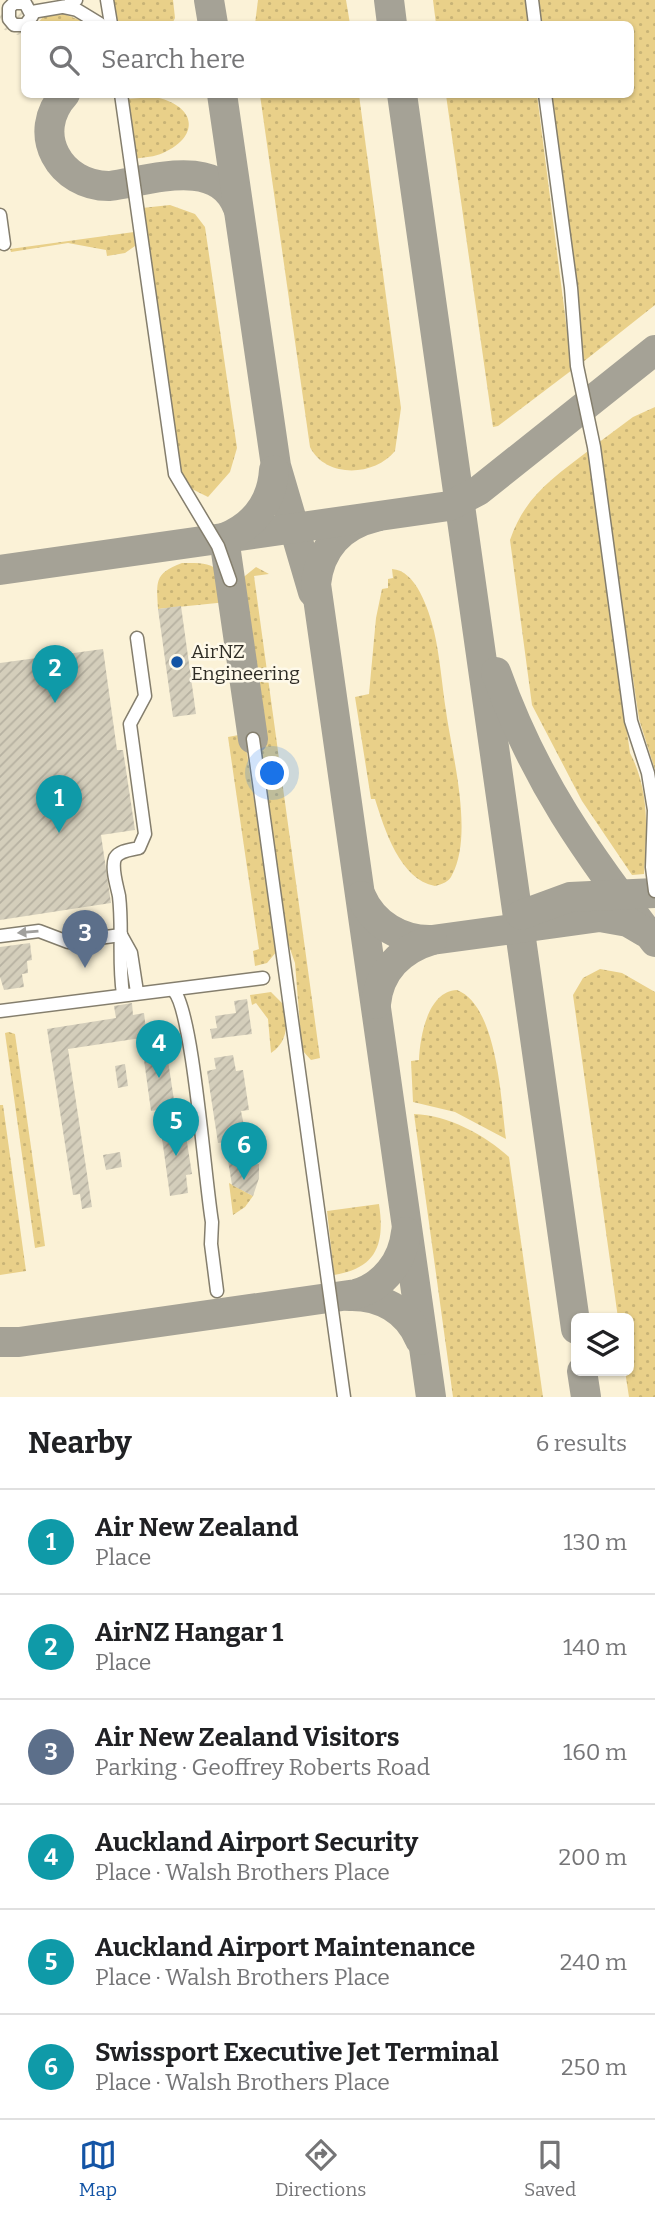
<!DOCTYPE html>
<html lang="en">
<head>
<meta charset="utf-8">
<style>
  body { margin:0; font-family:Bitter,serif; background:#f6f6f6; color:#202124 }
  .controls { position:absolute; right:21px; bottom:21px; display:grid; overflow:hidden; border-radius:10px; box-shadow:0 2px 5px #0004 }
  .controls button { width:63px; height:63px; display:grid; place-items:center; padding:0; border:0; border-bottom:2px solid #e0e0e0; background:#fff; color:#202124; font:35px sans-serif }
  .you { position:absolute; left:273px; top:774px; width:24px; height:24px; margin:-18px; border:5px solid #fff; border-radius:50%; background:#1a73e8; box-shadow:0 0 0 10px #1a73e833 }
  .badge { display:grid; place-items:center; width:46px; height:46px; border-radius:50%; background:#1354a5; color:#fff; font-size:23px; font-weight:700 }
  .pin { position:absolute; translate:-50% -58px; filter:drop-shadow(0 2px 4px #0008) }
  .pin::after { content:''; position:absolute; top:37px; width:24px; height:21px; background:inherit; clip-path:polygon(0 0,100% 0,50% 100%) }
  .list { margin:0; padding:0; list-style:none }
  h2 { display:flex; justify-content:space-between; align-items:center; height:91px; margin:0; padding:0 28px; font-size:30px }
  h2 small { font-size:23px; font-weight:400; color:#757577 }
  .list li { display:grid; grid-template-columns:46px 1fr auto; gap:21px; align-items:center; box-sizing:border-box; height:105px; padding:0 28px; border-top:2px solid #e0e0e0 }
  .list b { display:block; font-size:26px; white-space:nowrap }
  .list p { margin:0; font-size:23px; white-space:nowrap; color:#757577 }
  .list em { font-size:23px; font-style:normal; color:#757577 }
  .icon { flex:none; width:38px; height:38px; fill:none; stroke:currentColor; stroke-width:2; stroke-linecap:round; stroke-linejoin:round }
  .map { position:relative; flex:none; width:655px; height:1397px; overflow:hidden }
  .search { position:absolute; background:#fff; box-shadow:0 2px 5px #0004; left:21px; right:21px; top:21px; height:77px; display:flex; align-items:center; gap:18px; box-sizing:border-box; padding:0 24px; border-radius:10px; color:#757577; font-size:26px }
  .sheet { height:721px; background:#fff }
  nav { display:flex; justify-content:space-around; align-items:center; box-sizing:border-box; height:98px; border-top:2px solid #e0e0e0; background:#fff; font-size:19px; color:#757577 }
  nav a { display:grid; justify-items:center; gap:4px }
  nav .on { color:#1354a5 }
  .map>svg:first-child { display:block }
</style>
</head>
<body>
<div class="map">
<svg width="655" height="1397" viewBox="0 0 655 1397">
  <defs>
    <pattern id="industrial-furrows" width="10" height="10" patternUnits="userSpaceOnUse" patternTransform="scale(1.75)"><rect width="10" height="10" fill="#fbf2d7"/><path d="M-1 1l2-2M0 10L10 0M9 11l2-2" fill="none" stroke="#d7d0b8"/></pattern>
    <pattern id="grass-dots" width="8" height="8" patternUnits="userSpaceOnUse" patternTransform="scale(1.75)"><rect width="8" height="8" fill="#e9d089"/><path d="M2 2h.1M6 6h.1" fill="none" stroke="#c8b376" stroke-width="1.8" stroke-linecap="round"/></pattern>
    <pattern id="building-hatch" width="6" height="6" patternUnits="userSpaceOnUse" patternTransform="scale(1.75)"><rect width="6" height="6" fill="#d4cebb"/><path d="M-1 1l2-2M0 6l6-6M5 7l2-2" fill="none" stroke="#b6b1a1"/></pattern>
  </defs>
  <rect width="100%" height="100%" fill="#fef9e9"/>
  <path fill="#fbf2d7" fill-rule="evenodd" d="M0,0H655V1397H0ZM24,24H630V94H24ZM576,1318H629V1371H576Z"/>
  <path fill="url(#industrial-furrows)" d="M4,0L54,3L55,15L43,17L37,24H24V34L17,35L0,28V4Z"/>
  <g fill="url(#grass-dots)">
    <path d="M113,0H173L175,18L172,24H116Z"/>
    <path d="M258,0H346L350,24H255Z"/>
    <path d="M433,0H525L528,24H436Z"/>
    <path d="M537,0H655V305L583,362L550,95L630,94V24H540Z"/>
    <path d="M64,14L90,24H37L43,17Z"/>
    <path d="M260,95H359L401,408L395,451C374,477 325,478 310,447Z"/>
    <path d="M446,95H537L572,370L498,426L493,427Z"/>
    <path d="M154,97C194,104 203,135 163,153C155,157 144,157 135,159L127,99Z"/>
    <path d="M170,205L195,214L205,227L237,448L230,472L208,497L186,486L180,475L142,208Z"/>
    <path d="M134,232L135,246L125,253L107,256L106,250L68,243L11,252L10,249Z"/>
    <path d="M655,407V770L639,719L598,443L633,417Z"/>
    <path d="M588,451L630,753C650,791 647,833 644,874L632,875L582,801L532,705L510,540C525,496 553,478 588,451Z"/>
    <path d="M182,563C218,562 222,567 227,602L158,609C157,582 153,574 182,563Z"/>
    <path d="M256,567L269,574L254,576L320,1058L311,1060L302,1050L295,963L288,943L237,589L240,580Z"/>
    <path d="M392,569C416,570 429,610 434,631C440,657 442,685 446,711C452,755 474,834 452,875C449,882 442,884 435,886C400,880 384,828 375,799H371L355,697L369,694L376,618L382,589L388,588V579L393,578Z"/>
    <path d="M244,734L277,951L267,963L255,966L253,951L259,949L228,737Z"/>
    <path d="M600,969L622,973L655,992V1397H629L625,1371H629V1318H618L573,995L583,978Z"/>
    <path d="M457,990C498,1006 501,1102 506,1139L455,1112L413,1102L411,1061L419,1060C420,1036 428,991 457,990Z"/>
    <path d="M271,992L286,1007C287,1025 288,1042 271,1053L268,1019L256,1003L252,1005L250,995Z"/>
    <path d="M9,1032L15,1034L45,1246L35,1248L5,1033Z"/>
    <path d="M0,1105H3L26,1271L0,1275Z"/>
    <path d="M414,1114C448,1115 485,1135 509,1157L543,1397H453Z"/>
    <path d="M229,1183L253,1196L245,1207L233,1215Z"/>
    <path d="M379,1204C385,1244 377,1268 334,1275L327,1211Z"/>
  </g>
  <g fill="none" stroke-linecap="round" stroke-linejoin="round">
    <g stroke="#a5a296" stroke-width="30">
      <path d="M209,0L213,24"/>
      <path d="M389,0L392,24"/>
      <path d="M65,94C29,133 60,187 110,186C152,180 218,156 238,208"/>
      <path d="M222,94L276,466L313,592"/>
      <path d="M402,94L576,1329"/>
      <path d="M376,517C342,525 320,548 316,584L431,1397"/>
      <path d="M0,570L449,506L478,491L655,350"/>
      <path d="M496,672C535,782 586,851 655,942"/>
      <path d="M253,739L224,538C254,526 272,502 274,470"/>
      <path d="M361,896C373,924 401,941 432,940L600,917L628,922L645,932"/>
      <path d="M521,915L570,897L655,893"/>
      <path d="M376,1004C379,971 401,949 432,940"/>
      <path d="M349,1296C380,1295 408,1310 420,1340"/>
      <path d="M0,1342H19L356,1294C384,1286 403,1261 406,1232"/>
      <path d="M582,1371L586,1397"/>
    </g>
  </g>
  <g fill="url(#building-hatch)">
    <path d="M181,606L196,714L173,717L158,609Z"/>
    <path d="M103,649L117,750H123L135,830L101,835L111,903L0,920V663Z"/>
    <path d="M30,943L32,960L27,961L28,973L22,974L24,987L4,990L0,977V947Z"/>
    <path d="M247,999L252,1034L212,1039L210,1029L217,1028L215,1016L236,1013L234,1001Z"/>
    <path d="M132,1003L133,1015L144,1013L146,1030L163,1027L175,1107L151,1111L141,1038L68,1049L92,1207L82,1209L80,1194L73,1195L47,1029L116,1018L114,1006Z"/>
    <path d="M233,1055L236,1071L243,1070L249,1110L241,1111L252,1165L259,1164V1178L253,1196L232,1185L225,1142L218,1143L207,1071L216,1069L214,1058Z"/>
    <path d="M125,1064L128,1086L118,1088L115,1066Z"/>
    <path d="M179,1129L180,1137L186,1136L192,1174L186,1175L188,1193L170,1196L161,1131Z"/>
    <path d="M120,1152L122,1167L106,1170L103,1155Z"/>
  </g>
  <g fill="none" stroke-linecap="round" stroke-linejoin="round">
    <defs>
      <g id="minor">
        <path d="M107,0L111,24"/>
        <path d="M532,0L535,24"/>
        <path d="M63,7L77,10L100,24"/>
        <path d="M32,12L67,6L76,0"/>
        <path d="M24,25H14L9,19V8L14,3H25L32,16L26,24"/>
        <path d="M121,94L175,474L218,546L230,580"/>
        <path d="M545,94L571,288L577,366L594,447L631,721L648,773L654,810L652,867L655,891"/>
        <path d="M0,215L4,244"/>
        <path d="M253,739L344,1397"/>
        <path d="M121,935L131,953L137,992"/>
        <path d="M0,936L39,931L68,942L121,935"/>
        <path d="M174,991C193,1012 205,1182 212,1222L211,1244L217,1291"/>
        <path d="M123,994C118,961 123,929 119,896C117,886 111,868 115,858C120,850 131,850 139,848L145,834L130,724L145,696L137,638"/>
        <path d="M0,1011L263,978"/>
      </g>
    </defs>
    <use href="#minor" stroke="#847e6d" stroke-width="15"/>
    <use href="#minor" stroke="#fff" stroke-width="12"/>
  </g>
  <defs><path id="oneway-solid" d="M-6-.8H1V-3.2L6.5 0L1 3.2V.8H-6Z" transform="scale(1.75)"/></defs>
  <use fill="#a1a09d" href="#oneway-solid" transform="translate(28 932) rotate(175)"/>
  <circle fill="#1354a5" stroke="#fef9e9" stroke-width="2.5" cx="177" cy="662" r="7"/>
  <g text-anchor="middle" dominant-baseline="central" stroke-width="5" stroke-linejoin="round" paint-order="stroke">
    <g font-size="19" fill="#2f2d26" stroke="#fef9e9" text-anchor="start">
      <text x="191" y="651">AirNZ<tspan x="191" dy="22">Engineering</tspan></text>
    </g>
  </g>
</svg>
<div class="controls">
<button><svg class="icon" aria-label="layers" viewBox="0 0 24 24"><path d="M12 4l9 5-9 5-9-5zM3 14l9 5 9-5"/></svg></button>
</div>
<div class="you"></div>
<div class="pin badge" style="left:59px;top:833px;background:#0f9aa8">1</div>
<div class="pin badge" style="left:55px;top:703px;background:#0f9aa8">2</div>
<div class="pin badge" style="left:85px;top:968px;background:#5c6f8a">3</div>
<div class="pin badge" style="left:159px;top:1078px;background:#0f9aa8">4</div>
<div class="pin badge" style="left:176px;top:1156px;background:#0f9aa8">5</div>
<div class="pin badge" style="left:244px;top:1180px;background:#0f9aa8">6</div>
<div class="search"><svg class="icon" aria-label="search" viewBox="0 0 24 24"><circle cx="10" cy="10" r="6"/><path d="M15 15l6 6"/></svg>Search here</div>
</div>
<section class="sheet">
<h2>Nearby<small>6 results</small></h2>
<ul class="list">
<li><span class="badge" style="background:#0f9aa8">1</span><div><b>Air New Zealand</b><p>Place</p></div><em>130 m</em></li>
<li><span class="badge" style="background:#0f9aa8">2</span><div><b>AirNZ Hangar 1</b><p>Place</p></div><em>140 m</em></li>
<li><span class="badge" style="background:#5c6f8a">3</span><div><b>Air New Zealand Visitors</b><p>Parking · Geoffrey Roberts Road</p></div><em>160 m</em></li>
<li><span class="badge" style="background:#0f9aa8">4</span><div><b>Auckland Airport Security</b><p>Place · Walsh Brothers Place</p></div><em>200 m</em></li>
<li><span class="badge" style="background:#0f9aa8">5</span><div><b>Auckland Airport Maintenance</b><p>Place · Walsh Brothers Place</p></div><em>240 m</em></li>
<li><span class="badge" style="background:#0f9aa8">6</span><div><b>Swissport Executive Jet Terminal</b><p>Place · Walsh Brothers Place</p></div><em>250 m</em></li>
</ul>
</section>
<nav>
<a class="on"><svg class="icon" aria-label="map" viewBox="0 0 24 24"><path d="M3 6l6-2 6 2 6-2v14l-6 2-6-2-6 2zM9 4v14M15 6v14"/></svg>Map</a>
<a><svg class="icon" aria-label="directions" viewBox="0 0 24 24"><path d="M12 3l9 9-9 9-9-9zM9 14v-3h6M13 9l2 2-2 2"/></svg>Directions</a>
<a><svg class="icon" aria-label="saved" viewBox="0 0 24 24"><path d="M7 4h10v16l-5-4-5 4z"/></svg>Saved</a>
</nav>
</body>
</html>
